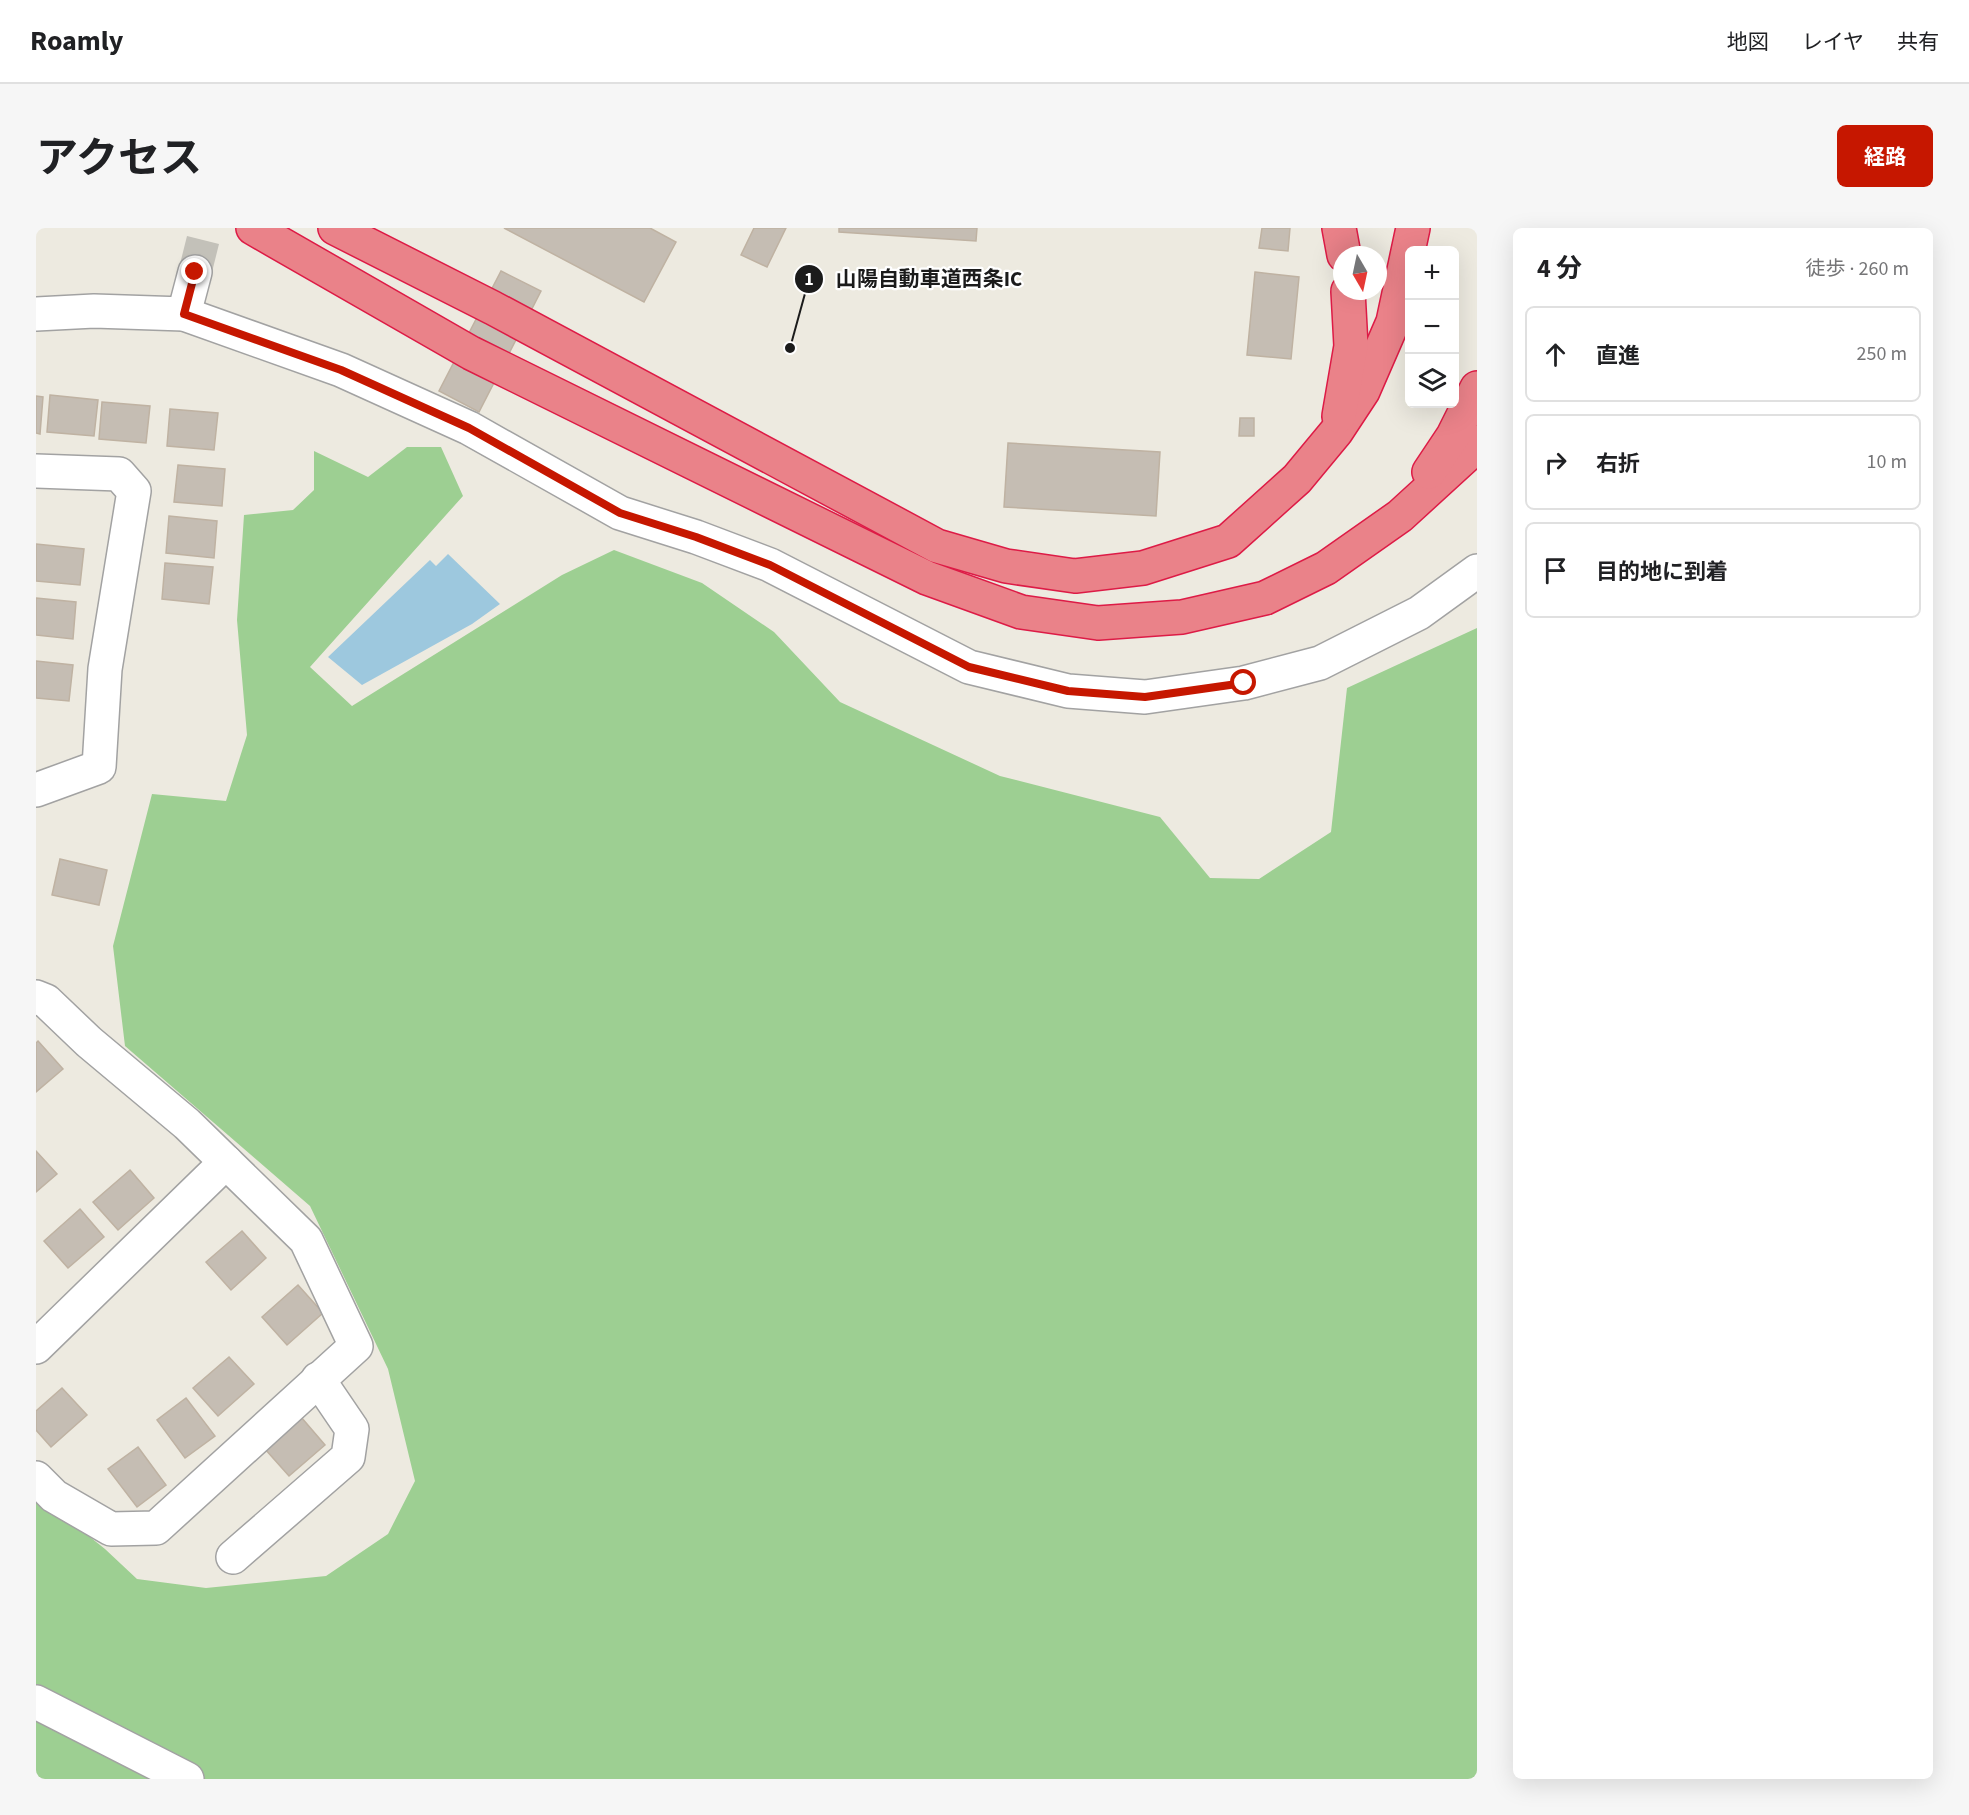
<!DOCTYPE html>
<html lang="ja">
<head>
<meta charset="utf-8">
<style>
  body { margin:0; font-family:"Source Sans 3","Noto Sans JP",sans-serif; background:#f6f6f6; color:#202124 }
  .controls { position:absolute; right:18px; top:18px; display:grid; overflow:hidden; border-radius:9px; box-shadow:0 6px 24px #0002 }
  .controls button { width:54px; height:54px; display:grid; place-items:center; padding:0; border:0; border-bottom:2px solid #e0e0e0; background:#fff; color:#202124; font:30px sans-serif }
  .compass { position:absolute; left:1297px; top:18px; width:54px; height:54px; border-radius:50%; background:#fff; box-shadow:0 6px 24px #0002; rotate:171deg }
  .stop { position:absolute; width:18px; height:18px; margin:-14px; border:4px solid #c61700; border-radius:50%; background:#fff }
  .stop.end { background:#c61700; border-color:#fff; box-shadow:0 2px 6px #0008 }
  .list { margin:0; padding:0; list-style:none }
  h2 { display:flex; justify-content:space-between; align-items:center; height:78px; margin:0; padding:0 24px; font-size:26px }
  h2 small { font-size:20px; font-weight:400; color:#757577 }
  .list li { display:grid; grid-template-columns:39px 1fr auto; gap:18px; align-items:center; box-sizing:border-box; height:96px; margin:0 12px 12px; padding:0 12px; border:2px solid #e0e0e0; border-radius:9px }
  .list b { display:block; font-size:22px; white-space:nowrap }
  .list em { font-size:20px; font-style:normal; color:#757577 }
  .icon { flex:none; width:33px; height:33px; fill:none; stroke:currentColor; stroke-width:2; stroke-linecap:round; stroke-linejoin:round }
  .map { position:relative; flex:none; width:1441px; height:1551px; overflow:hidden; border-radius:9px }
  header { display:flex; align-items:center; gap:36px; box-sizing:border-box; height:84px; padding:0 30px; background:#fff; border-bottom:2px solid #e0e0e0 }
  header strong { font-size:28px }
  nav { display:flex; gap:33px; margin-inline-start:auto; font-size:21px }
  .intro { display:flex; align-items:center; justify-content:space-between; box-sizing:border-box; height:144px; padding:0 36px }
  h1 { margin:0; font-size:42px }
  .button { padding:15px 27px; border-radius:9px; background:#c61700; color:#fff; font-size:21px; font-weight:700 }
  main { display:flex; gap:36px; padding:0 36px }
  aside { flex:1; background:#fff; border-radius:9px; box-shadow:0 6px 24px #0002 }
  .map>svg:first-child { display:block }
</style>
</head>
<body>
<header>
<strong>Roamly</strong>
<nav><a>地図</a><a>レイヤ</a><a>共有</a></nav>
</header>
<div class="intro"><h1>アクセス</h1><a class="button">経路</a></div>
<main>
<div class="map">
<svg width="1441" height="1551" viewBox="0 0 1441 1551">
  <rect width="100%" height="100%" fill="#edeae0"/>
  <path fill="#9dcf92" d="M371,219H405L427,268L274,439L316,478L526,347L578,322L666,355L738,404L804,474L964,548L1124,589L1174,650L1223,651L1295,604L1311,460L1441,400V1551H0V1266L69,1321L101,1351L170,1360L290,1348L352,1306L379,1253L352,1141L274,978L89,818L77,718L116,566L190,573L211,507L201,392L208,287L257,282L278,262V223L332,249Z"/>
  <path fill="#9dc8de" d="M412,326L464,376L436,396L326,457L292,429L394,332L400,338Z"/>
  <g fill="#c5bdb3" stroke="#bfb2a2" stroke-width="1.5">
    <path d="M468,0H614L640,14L608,74Z"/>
    <path d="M718,0H750L731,39L705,27Z"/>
    <path d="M803,0H941L940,13L803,4Z"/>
    <path d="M1226,0H1254L1252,23L1223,20Z"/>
    <path d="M465,43L505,63L443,184L403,163Z"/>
    <path d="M1219,44L1263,49L1255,131L1211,127Z"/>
    <path d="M14,167L62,172L58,208L11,204Z"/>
    <path d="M0,168L7,169L4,206L0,205Z"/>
    <path d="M66,174L114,178L110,215L63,211Z"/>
    <path d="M134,181L182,185L178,222L131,218Z"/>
    <path d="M1204,190H1218V208H1203Z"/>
    <path d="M972,215L1124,224L1120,288L968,279Z"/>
    <path d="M142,237L189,241L186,278L138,274Z"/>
    <path d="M133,288L181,293L178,330L130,325Z"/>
    <path d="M0,316L48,321L44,357L0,353Z"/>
    <path d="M129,335L177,339L173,376L126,371Z"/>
    <path d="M0,370L40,374L37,411L0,407Z"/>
    <path d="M0,433L37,437L33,473L0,470Z"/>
    <path d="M24,631L71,642L63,677L16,667Z"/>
    <path d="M2,813L27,841L0,864V815Z"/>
    <path d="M0,923L21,946L0,964Z"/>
    <path d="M94,942L118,970L82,1002L57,974Z"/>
    <path d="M44,981L68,1009L32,1040L8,1013Z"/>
    <path d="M206,1003L230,1030L195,1062L170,1034Z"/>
    <path d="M262,1057L287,1085L251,1117L226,1089Z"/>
    <path d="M193,1129L218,1156L182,1188L157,1160Z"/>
    <path d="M26,1160L51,1187L15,1219L0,1202V1183Z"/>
    <path d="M150,1170L179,1208L149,1230L121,1192Z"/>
    <path d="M265,1189L289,1217L253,1248L229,1221Z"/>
    <path d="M102,1219L130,1257L101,1279L72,1241Z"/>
  </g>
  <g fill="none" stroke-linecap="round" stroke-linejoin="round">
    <path stroke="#c3c1b9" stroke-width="33" stroke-dasharray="33 16" stroke-linecap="butt" d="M159,44L170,0"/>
    <defs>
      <g id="minor">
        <path d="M0,86L58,83L148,86L305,142L433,200L584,285L660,309L734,337L933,439L1032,463L1109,469L1208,455L1284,435L1383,385L1441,343"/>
        <path d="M148,86L159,44"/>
        <path d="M0,243L83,246L98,263L69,441L63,539L0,562"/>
        <path d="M0,769L10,773L53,814L151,896L270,1012L320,1118L120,1300L75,1301L18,1268L0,1250"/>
        <path d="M0,1119L190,934"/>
        <path d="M197,1329L312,1229L316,1201L282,1151"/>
        <path d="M0,1474L151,1551"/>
      </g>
      <g id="highway">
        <path d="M217,0L435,125L891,350L985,384L1062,395L1146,389L1229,370L1290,340L1364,288L1434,224L1441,214"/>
        <path d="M299,0L457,80L901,318L970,338L1039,348L1107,340L1192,313L1261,251L1300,204L1327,163L1357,94L1377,0"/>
        <path d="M1303,0L1308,27"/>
        <path d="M1303,188L1315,118L1312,63"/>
        <path d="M1393,244L1417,208L1441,160"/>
      </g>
    </defs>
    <use href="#minor" stroke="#a2a2a2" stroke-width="36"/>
    <use href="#highway" stroke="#dd1b46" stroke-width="36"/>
    <use href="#minor" stroke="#fff" stroke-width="33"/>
    <use href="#highway" stroke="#ea8289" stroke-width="33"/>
  </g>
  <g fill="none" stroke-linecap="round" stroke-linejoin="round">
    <path stroke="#c61700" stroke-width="8" d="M159,44L148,86L305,142L433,200L584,285L660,309L734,337L933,439L1032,463L1109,469L1208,455"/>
  </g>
  <path fill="none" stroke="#1b1b1b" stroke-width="2" d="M754 120L773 51"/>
  <g fill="#1b1b1b" stroke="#fff" stroke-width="2">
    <circle cx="754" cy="120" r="6"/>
    <circle cx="773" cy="51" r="15"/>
  </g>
  <g font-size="18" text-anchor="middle" font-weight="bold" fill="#fff">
    <text x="773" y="57">1</text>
  </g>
  <g font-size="21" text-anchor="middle" font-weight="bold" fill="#1b1b1b" stroke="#fff" stroke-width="4.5" stroke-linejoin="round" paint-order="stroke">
    <text x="893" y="58">山陽自動車道西条IC</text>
  </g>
</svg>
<div class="controls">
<button>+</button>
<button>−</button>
<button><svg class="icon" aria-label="layers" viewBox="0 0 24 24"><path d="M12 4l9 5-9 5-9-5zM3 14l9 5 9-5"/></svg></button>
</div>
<svg class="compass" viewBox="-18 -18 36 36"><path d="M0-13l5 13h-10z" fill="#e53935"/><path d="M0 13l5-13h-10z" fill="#757577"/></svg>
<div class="stop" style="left:1208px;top:455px"></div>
<div class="stop end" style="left:159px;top:44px"></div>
</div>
<aside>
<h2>4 分<small>徒歩 · 260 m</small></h2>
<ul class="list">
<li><svg class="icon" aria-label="ahead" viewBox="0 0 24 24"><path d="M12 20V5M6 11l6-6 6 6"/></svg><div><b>直進</b></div><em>250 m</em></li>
<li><svg class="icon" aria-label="right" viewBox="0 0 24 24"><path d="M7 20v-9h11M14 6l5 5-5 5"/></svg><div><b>右折</b></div><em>10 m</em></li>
<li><svg class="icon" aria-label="arrive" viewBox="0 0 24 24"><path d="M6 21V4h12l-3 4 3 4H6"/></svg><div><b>目的地に到着</b></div></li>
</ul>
</aside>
</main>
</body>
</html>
